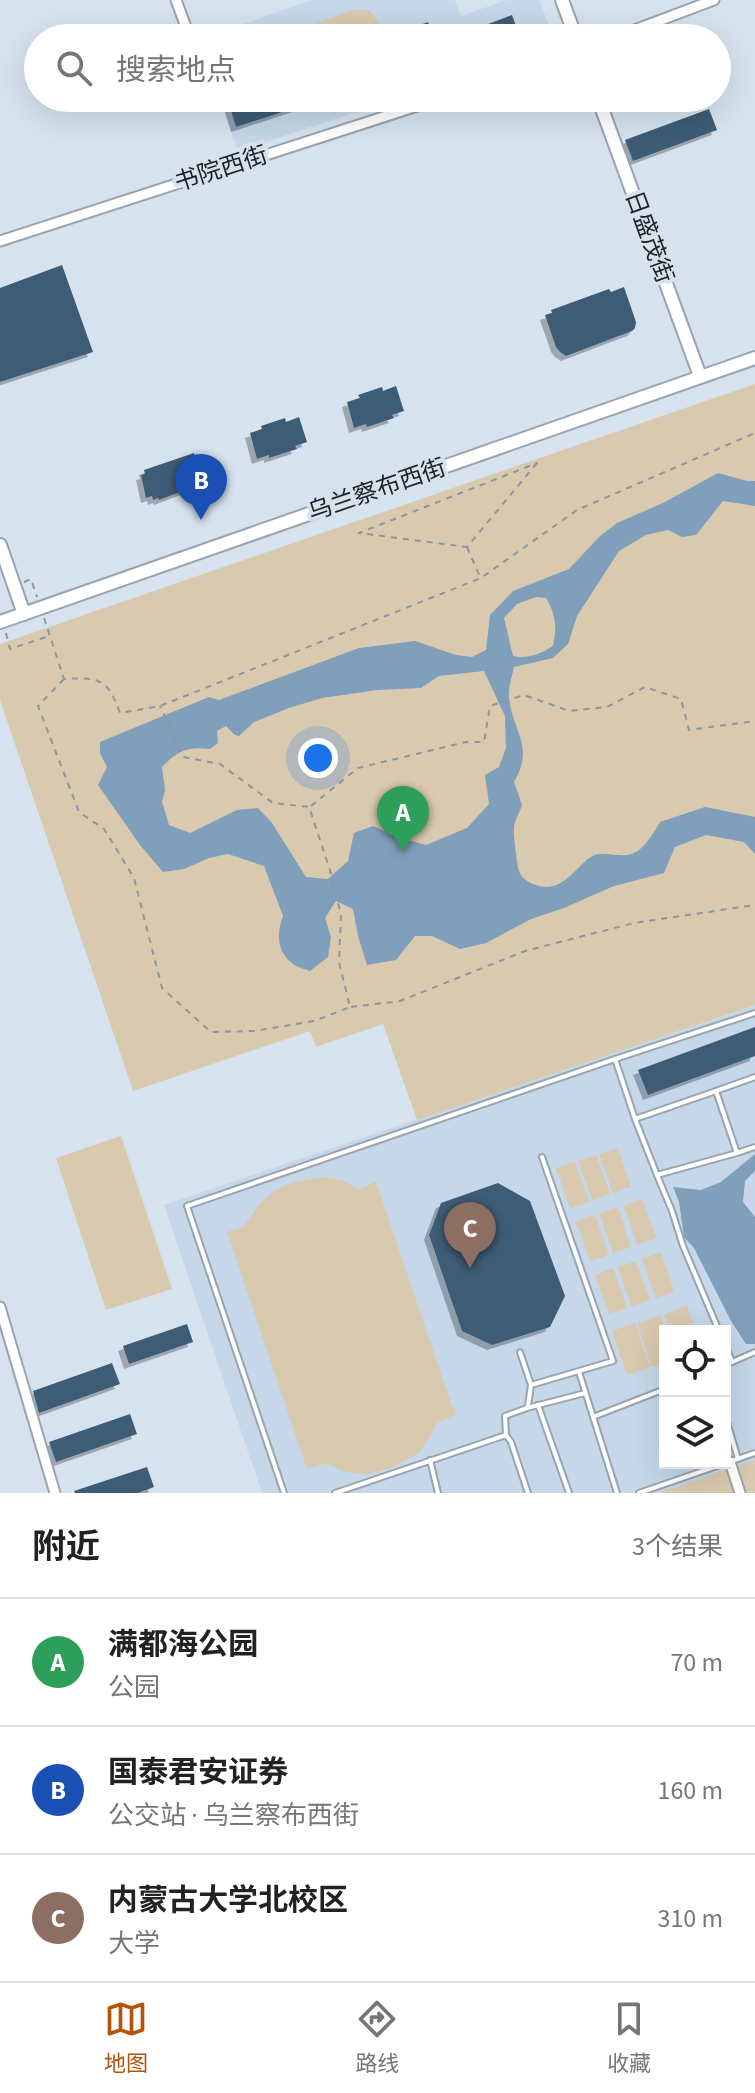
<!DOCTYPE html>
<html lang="zh">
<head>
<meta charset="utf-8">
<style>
  body { margin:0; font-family:"Source Sans 3","Noto Sans SC",sans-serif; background:#f2f2f2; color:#222 }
  .controls { position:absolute; right:24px; bottom:24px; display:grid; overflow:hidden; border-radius:0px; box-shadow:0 8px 32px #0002 }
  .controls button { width:72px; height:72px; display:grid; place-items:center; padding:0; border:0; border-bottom:2px solid #e0e0e0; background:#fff; color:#222; font:40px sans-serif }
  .you { position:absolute; left:318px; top:758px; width:28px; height:28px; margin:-20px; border:6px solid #fff; border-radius:50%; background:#1a73e8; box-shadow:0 0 0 12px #1a73e833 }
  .badge { display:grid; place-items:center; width:52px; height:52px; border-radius:50%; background:#b45309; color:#fff; font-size:26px; font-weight:700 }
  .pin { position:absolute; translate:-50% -66px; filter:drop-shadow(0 2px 4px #0008) }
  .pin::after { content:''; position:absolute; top:42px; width:28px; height:24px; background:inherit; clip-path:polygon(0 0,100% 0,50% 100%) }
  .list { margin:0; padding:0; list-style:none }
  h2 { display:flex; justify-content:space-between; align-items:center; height:104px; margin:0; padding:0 32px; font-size:34px }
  h2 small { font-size:26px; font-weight:400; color:#767676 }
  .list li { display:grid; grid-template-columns:52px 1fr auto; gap:24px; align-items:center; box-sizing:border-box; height:128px; padding:0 32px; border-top:2px solid #e0e0e0 }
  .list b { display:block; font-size:30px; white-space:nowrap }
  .list p { margin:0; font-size:26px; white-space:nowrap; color:#767676 }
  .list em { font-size:26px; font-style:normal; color:#767676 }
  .icon { flex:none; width:44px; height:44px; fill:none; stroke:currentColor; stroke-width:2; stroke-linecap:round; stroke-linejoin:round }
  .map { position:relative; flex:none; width:755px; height:1493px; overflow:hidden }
  .search { position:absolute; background:#fff; box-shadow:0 8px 32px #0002; left:24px; right:24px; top:24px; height:88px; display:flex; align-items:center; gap:20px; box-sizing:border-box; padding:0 28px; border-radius:44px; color:#767676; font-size:30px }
  .sheet { height:488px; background:#fff }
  nav { display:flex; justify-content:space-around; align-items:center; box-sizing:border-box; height:112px; border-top:2px solid #e0e0e0; background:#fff; font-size:22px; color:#767676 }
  nav a { display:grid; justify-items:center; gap:4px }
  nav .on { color:#b45309 }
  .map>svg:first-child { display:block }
</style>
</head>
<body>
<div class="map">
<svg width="755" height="1493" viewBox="0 0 755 1493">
  <defs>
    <filter id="shadow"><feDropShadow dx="-5" dy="5" stdDeviation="0" flood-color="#0004"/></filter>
  </defs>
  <rect width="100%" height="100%" fill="#d6e3ee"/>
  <g fill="#c5d7e8" fill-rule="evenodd">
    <path d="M312,0H455L461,16L507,0H539L554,38H204Z"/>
    <path d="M219,98H399L238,151Z"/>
    <path d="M755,1005V1493H262L164,1205ZM665,1331H725V1463H665Z"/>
  </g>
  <g fill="#d9c9ae">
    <path d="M354,10H369L381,25L385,38H274Z"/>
    <path d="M755,384V1005L417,1120L383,1024L316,1047L310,1031L133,1091L0,700V644Z"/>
    <path d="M121,1136L172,1289L106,1310L56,1158Z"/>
    <path d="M618,1148L631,1187L613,1193L599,1154Z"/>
    <path d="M596,1155L610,1194L592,1200L578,1161Z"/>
    <path d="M575,1162L589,1202L570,1208L556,1168Z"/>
    <path d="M324,1177L343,1181L359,1189L376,1182L455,1415L438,1422L420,1452L394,1467L369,1474L345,1472L326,1463L307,1469L227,1232L244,1227C267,1189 281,1183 324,1177Z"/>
    <path d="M642,1199L656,1238L637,1245L624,1206Z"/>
    <path d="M618,1207L631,1247L613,1253L599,1213Z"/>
    <path d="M595,1215L609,1255L590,1261L576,1221Z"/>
    <path d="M661,1252L674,1292L656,1298L642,1259Z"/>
    <path d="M636,1261L650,1300L631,1306L618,1267Z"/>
    <path d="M613,1268L627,1308L609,1314L595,1275Z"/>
    <path d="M687,1306L696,1331H670L664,1314Z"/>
    <path d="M660,1315L666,1331L665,1363L652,1367L637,1323Z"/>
    <path d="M635,1323L650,1367L627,1375L612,1331Z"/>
    <path d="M755,1460V1493H659Z"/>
  </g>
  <g fill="#809fbb" fill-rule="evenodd">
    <path d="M718,473L747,481H755V506L723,501L696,535L682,537L668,530L646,535L619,551L577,616L568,644L553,658L514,667C512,677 508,688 509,698C513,733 535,746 514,782L522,805C520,812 514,821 514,828C513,834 517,864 519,871C523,884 545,890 556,885C572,879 582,860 595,855C602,852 612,855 620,855C640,858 651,837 660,822L705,807L755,817V854L744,842L706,835L675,847L664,873L614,886L564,908L531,919L486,943L460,949L432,936H415L396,960L367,965L358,936L353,909L336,901L325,918L331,937L328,957L310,971C305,969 296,967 292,963C276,951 277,932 283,916L264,866L228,854L209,858L184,869L163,872L140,845L98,785L107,767L100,753V742L209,697L219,700L359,648L415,641L456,655L472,657L486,650L490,615L513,591L569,569L600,536L617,523L663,503ZM536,597L546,598C556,614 557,628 553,646C540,654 529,659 513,656L504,618L517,604ZM484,671L505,716L506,748L499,767L485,775L489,804L467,828L426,845L400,838L373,826L354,833L348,861L328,879L306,877L272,823L258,808L237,810L190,833L169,825L162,802L165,790L162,767C177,751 188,746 210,749L218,743L217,731L226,726L235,735L239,736L254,722L289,708L322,698L377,690L421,688L439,676Z"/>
    <path d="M755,1154V1171L745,1181L743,1202L755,1217V1344H746L731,1321L694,1248L684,1237L679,1202L673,1187L701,1190L721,1182Z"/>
  </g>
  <g fill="#3e5b74" filter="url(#shadow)">
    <path d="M512,15L519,34L506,38H451Z"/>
    <path d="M428,22L434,38H388V37Z"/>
    <path d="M258,98H319V100L236,127L230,107Z"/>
    <path d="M709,109L717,130L633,161L625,140Z"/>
    <path d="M62,265L93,352L0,382V288Z"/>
    <path d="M624,287L636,322L635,328L632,331L566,356L560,352L556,347L545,315L552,313L551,310L609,289L611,292Z"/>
    <path d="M396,386L404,411L392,415L394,418L367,427L366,424L354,428L347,402L360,398L358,395L382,387L383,391Z"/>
    <path d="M299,417L307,442L295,446L297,449L269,458V455L257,459L250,433L262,429L261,426L285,418L286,422Z"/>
    <path d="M194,453L195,457L203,454L210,475L205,477L207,482L159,500L158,498L153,500L152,496L146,498L141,475L145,474L144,470Z"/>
    <path d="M755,1027V1056L648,1095L638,1070Z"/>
    <path d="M498,1183L530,1201L565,1296L550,1327L492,1345L462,1331L429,1235L441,1203Z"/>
    <path d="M187,1324L193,1342L129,1364L123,1346Z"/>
    <path d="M112,1363L120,1384L39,1413L33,1391Z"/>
    <path d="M130,1414L137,1434L56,1462L49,1442Z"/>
    <path d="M147,1467L154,1487L138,1493H75L74,1491Z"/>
  </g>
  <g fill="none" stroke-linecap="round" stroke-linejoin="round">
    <defs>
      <g id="lane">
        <path d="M615,1059L635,1119L716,1091"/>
        <path d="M755,1077L716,1091L737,1153L755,1147"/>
        <path d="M635,1119L657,1175L737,1153"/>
        <path d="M657,1175L672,1211L683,1246L719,1331"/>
        <path d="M725,1344L732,1362L725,1365"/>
        <path d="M520,1352L531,1385L613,1361L542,1157"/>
        <path d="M732,1362L755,1352"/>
        <path d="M579,1372L617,1493"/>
        <path d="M538,1405L569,1493"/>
        <path d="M528,1406L531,1385"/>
        <path d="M725,1415L738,1459"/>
        <path d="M593,1417L665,1389"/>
        <path d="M430,1460L438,1493"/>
        <path d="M284,1493L187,1206L615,1059L755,1013"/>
        <path d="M335,1493L506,1435"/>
        <path d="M528,1493L511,1442L506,1435L505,1416L527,1408L585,1393"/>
        <path d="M639,1493L755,1453"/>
      </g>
      <g id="street">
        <path d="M176,0L190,38"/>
        <path d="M613,38L714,0"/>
        <path d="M0,241L442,98"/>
        <path d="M0,1307L55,1493"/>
        <path d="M730,1462L740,1493"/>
      </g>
      <g id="secondary">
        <path d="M562,0L576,38"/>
        <path d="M598,98L700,376"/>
        <path d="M0,545L24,614"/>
        <path d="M0,622L755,358"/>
      </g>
    </defs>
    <use href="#lane" stroke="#98a4af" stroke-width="8"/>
    <use href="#street" stroke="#98a4af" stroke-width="13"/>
    <use href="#secondary" stroke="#98a4af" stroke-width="16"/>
    <g stroke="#8d969f" stroke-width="2" stroke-dasharray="6 6" stroke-linecap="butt">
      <path d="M537,463L467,547L359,533Z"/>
      <path d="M467,547L480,577"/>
      <path d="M24,582L31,579L37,597"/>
      <path d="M44,618L64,679C100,677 108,679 120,713L160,706L481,578L577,510L755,433"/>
      <path d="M6,633L10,649L49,636"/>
      <path d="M64,679L38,706L79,812L104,829L134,878L162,988L211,1032L254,1031L314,1021L350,1007L339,962L341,915L330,870L309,807L273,803L220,764L183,757L160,706"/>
      <path d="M311,806L358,768L466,742H484L490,706L524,695L569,711L607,707L645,687L681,699L689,730L755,721"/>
      <path d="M351,1007L400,1001L525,951L634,923L755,905"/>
    </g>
    <use href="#lane" stroke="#fff" stroke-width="4"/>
    <use href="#street" stroke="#fff" stroke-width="9"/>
    <use href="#secondary" stroke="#fff" stroke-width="12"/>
  </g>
  <g text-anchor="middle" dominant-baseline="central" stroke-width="8" stroke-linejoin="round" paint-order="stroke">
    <g font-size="24" fill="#1d2126" stroke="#d6e3ee">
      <text transform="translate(221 169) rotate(-18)">书院西街</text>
      <text transform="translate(649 237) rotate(70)">日盛茂街</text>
      <text transform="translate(377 490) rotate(-19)">乌兰察布西街</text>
    </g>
  </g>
</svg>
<div class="controls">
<button><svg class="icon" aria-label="locate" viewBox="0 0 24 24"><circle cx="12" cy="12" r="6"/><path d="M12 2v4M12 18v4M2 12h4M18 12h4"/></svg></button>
<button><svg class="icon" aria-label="layers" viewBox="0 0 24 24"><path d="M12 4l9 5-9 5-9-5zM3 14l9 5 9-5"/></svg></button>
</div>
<div class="you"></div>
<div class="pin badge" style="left:403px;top:852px;background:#2e9e5b">A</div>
<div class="pin badge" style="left:201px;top:520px;background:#1a4fb4">B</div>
<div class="pin badge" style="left:470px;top:1268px;background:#8d6e63">C</div>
<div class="search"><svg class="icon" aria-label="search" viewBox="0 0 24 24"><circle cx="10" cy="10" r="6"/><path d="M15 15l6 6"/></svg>搜索地点</div>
</div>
<section class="sheet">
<h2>附近<small>3个结果</small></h2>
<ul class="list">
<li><span class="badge" style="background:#2e9e5b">A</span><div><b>满都海公园</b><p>公园</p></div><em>70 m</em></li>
<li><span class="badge" style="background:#1a4fb4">B</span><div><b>国泰君安证券</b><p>公交站 · 乌兰察布西街</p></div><em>160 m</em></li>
<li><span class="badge" style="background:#8d6e63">C</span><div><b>内蒙古大学北校区</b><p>大学</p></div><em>310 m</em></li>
</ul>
</section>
<nav>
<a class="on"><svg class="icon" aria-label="map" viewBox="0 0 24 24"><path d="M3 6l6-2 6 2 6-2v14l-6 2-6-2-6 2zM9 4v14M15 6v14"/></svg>地图</a>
<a><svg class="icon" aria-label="directions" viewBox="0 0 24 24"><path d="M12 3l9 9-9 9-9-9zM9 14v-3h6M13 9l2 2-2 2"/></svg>路线</a>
<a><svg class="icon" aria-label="saved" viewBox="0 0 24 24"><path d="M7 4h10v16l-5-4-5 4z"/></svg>收藏</a>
</nav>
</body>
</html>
